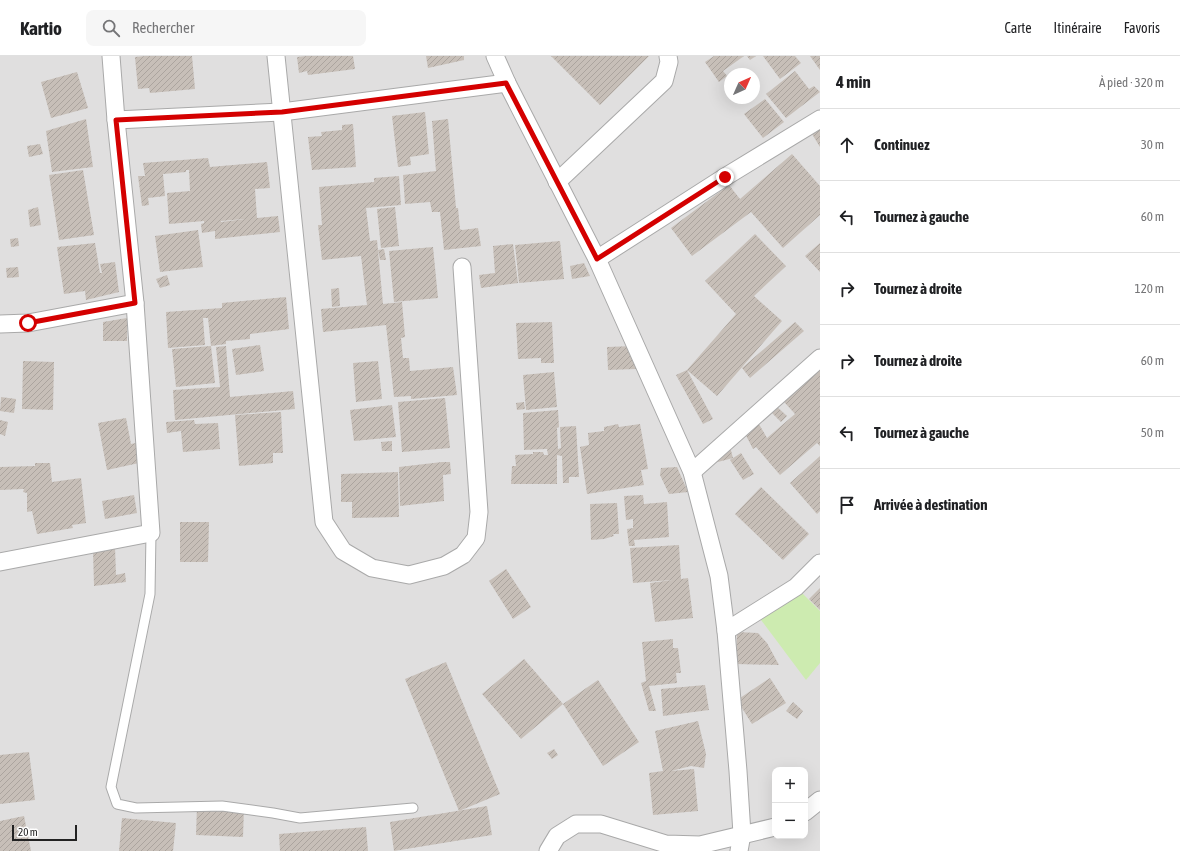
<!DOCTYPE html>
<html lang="fr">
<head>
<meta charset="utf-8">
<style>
  body { margin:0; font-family:"Asap Condensed",sans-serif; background:#f6f6f6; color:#202124 }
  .controls { position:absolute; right:12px; bottom:12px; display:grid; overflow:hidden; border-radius:8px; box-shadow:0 4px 16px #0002 }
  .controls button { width:36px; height:36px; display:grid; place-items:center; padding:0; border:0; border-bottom:1px solid #e0e0e0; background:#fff; color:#202124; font:20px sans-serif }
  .compass { position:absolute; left:724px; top:12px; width:36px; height:36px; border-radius:50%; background:#fff; box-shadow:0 4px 16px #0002; rotate:45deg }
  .scale { position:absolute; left:12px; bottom:10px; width:65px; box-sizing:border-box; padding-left:4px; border:2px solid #222; border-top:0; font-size:11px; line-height:14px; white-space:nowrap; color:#222; -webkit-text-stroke:3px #fff; paint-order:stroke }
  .stop { position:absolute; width:12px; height:12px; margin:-9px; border:3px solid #d40000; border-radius:50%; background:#fff }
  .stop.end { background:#d40000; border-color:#fff; box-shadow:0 1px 4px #0008 }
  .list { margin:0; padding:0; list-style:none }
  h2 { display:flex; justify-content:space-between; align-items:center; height:52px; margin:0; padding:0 16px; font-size:17px }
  h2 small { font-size:13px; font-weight:400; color:#757577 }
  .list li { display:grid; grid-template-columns:26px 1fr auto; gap:12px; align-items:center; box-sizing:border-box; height:72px; padding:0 16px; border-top:1px solid #e0e0e0 }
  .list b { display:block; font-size:15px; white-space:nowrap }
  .list em { font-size:13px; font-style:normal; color:#757577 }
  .icon { flex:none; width:22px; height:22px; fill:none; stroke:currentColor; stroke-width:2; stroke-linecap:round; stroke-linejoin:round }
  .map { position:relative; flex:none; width:820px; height:795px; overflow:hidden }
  header { display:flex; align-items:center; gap:24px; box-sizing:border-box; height:56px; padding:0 20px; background:#fff; border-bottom:1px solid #e0e0e0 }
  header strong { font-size:19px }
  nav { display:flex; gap:22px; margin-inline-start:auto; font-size:14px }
  .search { width:280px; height:36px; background:#f6f6f6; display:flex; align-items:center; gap:10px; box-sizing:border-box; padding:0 14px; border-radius:8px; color:#757577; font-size:15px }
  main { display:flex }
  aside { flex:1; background:#fff }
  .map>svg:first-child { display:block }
</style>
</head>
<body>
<header>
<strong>Kartio</strong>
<div class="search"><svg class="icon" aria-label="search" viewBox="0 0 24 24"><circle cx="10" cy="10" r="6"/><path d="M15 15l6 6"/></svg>Rechercher</div>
<nav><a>Carte</a><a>Itinéraire</a><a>Favoris</a></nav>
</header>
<main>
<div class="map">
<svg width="820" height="795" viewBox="0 0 820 795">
  <defs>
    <pattern id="building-hatch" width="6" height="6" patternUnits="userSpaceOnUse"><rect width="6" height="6" fill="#c7bfb8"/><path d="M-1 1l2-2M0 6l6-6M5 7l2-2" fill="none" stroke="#aba49e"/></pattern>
  </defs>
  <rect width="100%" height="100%" fill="#f2efe9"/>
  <path fill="#e0dfdf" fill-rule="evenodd" d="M0,0H820V795H0ZM730,18H754V42H730ZM775,714H805V780H775Z"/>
  <path fill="#cdebb0" d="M796,531L820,555V607L806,624L755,556Z"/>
  <g fill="url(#building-hatch)" fill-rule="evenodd">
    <path d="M145,0H192L195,33L150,37L149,32L138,33L135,1Z"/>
    <path d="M306,0H353L355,13L308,19L307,15L299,17L297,1Z"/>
    <path d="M426,0H464V4L428,12Z"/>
    <path d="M551,0H649L600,49Z"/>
    <path d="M714,0H744L723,15L727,20L719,26L705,6Z"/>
    <path d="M747,0H756L750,4Z"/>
    <path d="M763,0H795L801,7L780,23Z"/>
    <path d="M810,0H820V14Z"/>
    <path d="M795,15L809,33L814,30L820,36L786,62L766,38Z"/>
    <path d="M77,16L88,52L51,62L41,26Z"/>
    <path d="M765,43L784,66L763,82L744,58Z"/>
    <path d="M425,56L429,98L410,101L411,109L398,111L392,60Z"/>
    <path d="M86,63L93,111L52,116L46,75Z"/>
    <path d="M448,63L456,152H458L460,173L462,174L478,172L481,190L444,194L440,156H432L430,146L405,148L403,119L436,115L432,65Z"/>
    <path d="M353,68L356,111L312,114L308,81L322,80L321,76L342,74V69Z"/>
    <path d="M820,73V91L812,78Z"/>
    <path d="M40,88L43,98L29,101L27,90Z"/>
    <path d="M792,98L820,130V159L783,192L751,156L692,200L671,172L729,129L740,143Z"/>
    <path d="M208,102L210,111L267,106L270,132L255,133L257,162L278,160L280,176L215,183V175L202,177L201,168L204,167V165L169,168L167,137L190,135L189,114H186V116L163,118L165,140L148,142L149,149L142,150L138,120H145L143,107ZM245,163L221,166V165Z"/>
    <path d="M83,114L94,179L59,184L49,119Z"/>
    <path d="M399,120L401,149L366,152L370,185L377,184L383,248L402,246L405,281L401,282L403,302H409L410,315L453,311L457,339L411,343V340L394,341L386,269L323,276L321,253L367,249L361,200L322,204L318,169H322L319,131L374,126V122Z"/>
    <path d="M38,151L41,169L30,171L28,154Z"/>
    <path d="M395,151L399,190L381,192L377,153Z"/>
    <path d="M198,174L203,211L160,216L155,180Z"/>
    <path d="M755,178L786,210L754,240L782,265L717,340L687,314L713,363L703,368L676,319L687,314L736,258L705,225Z"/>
    <path d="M18,182L19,190L11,191L10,183Z"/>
    <path d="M560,185L564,223L519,227L515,189Z"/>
    <path d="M95,187L100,217H102L100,208L115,206L119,236L86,244L85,235L64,238L57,191Z"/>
    <path d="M820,187V216L805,200Z"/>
    <path d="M513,188L518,227L481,232L479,219L495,217L493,190Z"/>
    <path d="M433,191L438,242L394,246L389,195Z"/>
    <path d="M384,193L386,204H380L378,194Z"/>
    <path d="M584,207L590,220L572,223L570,210Z"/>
    <path d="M18,211L19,221L7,222L6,212Z"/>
    <path d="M167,219L170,229L160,232L156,223Z"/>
    <path d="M339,232L340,250L332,251L331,233Z"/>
    <path d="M286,241L289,273L250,278V283L226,285V288L211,290L208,262H203L205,289L168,292L166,256L222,252V247Z"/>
    <path d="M127,262V285H103V266Z"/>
    <path d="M552,266L554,307H541V302L518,303L516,267Z"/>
    <path d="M795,266L804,275L750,322L742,312Z"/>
    <path d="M260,289L264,315L236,319L232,293Z"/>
    <path d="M211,290L215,327L176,331L172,293Z"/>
    <path d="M226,290L230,341L293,335L295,353L175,364L173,334L220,331L216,291Z"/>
    <path d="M634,290L636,313L608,314L607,291Z"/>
    <path d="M820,299V390L817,387L780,419L756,391L753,393L741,370L756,363L767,382L795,358L776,337Z"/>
    <path d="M23,305L54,306L53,354L22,353Z"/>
    <path d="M378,305L382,343L356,346L353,307Z"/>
    <path d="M554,316L557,351L526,354L523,319Z"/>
    <path d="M1,341L16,343L14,357L0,355Z"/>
    <path d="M445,342L450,392L402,396L398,346Z"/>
    <path d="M524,346L525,353L517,354L516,347Z"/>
    <path d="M774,348L787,360L781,366L769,354Z"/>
    <path d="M392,349L396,381L354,385L350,354Z"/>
    <path d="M558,354L559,371L557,372L558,393L561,392L560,371L576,370L579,421H569V427H563L562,400L557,399V428H511L512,410H516L515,399L533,398V396H543L544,399H548L547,393L524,394L523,357Z"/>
    <path d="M281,356L283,397H273V407L239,410L235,359Z"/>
    <path d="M126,362L131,388L136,387L139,407L107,414L98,367Z"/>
    <path d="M0,364L8,366L5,380L0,378Z"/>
    <path d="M194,364L195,368L218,367L220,393L183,396L181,375L167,377L166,366Z"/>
    <path d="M618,368L619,371L640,368L648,413L641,414L644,429L587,438L580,391L589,389L588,377L604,375V371Z"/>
    <path d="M392,385V395H382L381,386Z"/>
    <path d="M729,387L733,402L714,407Z"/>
    <path d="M741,397L754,418L743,424L730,404Z"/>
    <path d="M820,400V455L817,458L790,427Z"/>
    <path d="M442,406H450L451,418L443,419L444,445L400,450L399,411Z"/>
    <path d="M35,407H50L52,426L81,422L86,467L72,469L73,472L37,478L32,455L27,456V437L23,436L24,433L0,434V411L35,410Z"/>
    <path d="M677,411L688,436L669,438L660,419L661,412Z"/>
    <path d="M398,416L399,461L352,462V446H341V418Z"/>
    <path d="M761,431L809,478L783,504L735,458Z"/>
    <path d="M134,439L137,457L105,463L102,445Z"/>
    <path d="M643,439L644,448L667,446L669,481L634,484L635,490H629L627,473L633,472V463L626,464L624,440Z"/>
    <path d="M617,447L619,478H613L614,480L604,483L591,484L590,448Z"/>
    <path d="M180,466H209L208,506H180Z"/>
    <path d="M679,489L681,523L688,522L693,562L655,566L650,527L672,524L633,527L630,492Z"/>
    <path d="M115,491L116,519L125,517L126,526L94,530L93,494Z"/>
    <path d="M506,513L531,551L513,563L489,525Z"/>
    <path d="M820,532V554L809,543Z"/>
    <path d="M737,576L758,577L767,587L779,609L736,608Z"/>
    <path d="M673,583V592H678L681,617H676L677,627L649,630L656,655H649L641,627L646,625L642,586Z"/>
    <path d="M524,603L563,648L521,683L482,638Z"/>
    <path d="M446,606L500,738L459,755L405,623Z"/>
    <path d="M770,622L786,647L752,668L737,644Z"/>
    <path d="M598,624L639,686L603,710L563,648Z"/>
    <path d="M705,629L709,654L663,660L661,633Z"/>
    <path d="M793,646L803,655L797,663L786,655Z"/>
    <path d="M698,665L706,698L704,712L691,710L671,715L694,713L698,755L653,759L649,717L663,715L655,675Z"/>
    <path d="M554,693L558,699L552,703L547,697Z"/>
    <path d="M29,696L35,744L0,748V699Z"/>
    <path d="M197,750L244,751L243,781L196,779Z"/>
    <path d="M487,750L492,779L394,795L390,766Z"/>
    <path d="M24,760L31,795H0V765Z"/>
    <path d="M122,762L176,767L173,795H119Z"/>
    <path d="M366,771L368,795H280L279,778Z"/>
  </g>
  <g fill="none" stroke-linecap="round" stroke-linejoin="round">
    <defs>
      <path id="service" d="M151,477L150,538L111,731L117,748L136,752L222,750L273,757L300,762L413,752"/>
      <g id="minor">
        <path d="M276,0L324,466L343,495L372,512L409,519L444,510L463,499L476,482L479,456L462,211"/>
        <path d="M495,0L507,27L597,203L692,416L719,520L726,575L738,715L742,778L739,795"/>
        <path d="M116,64L282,56L507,27"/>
        <path d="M557,126L664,25L669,6L668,0"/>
        <path d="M597,203L725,121L820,63"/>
        <path d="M0,268L28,267L135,247"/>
        <path d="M692,416L820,302"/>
        <path d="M0,506L151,477L135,247L116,64L111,0"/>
        <path d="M726,575L796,531L820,507"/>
        <path d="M805,756L820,744"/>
        <path d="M548,795L557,780L576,768H601L666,788L700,789L775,771"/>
      </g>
    </defs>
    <use href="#service" stroke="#a9a9a9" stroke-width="11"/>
    <use href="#minor" stroke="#a9a9a9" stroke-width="19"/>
    <use href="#service" stroke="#fff" stroke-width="9"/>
    <use href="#minor" stroke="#fff" stroke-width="17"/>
  </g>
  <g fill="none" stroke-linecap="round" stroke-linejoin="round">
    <path stroke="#d40000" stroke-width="5" d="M28,267L135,247L116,64L282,56L506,27L597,203L725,121"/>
  </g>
</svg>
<div class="controls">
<button>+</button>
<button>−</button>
</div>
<svg class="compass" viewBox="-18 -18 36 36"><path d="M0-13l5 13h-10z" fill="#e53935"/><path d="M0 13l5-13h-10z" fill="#757577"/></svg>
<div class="scale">20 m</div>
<div class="stop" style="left:28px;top:267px"></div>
<div class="stop end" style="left:725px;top:121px"></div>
</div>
<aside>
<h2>4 min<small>À pied · 320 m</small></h2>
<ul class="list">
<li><svg class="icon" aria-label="ahead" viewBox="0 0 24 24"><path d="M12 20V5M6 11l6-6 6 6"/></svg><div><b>Continuez</b></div><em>30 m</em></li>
<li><svg class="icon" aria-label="left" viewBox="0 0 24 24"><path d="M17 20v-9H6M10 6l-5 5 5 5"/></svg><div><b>Tournez à gauche</b></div><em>60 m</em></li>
<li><svg class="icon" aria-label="right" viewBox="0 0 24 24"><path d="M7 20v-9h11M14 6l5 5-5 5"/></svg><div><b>Tournez à droite</b></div><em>120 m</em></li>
<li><svg class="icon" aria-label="right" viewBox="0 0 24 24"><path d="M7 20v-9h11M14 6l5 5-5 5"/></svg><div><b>Tournez à droite</b></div><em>60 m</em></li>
<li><svg class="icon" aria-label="left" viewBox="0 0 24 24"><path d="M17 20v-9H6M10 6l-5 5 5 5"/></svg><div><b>Tournez à gauche</b></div><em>50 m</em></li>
<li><svg class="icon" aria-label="arrive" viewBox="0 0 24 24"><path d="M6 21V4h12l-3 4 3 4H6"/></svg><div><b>Arrivée à destination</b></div></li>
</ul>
</aside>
</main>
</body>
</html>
